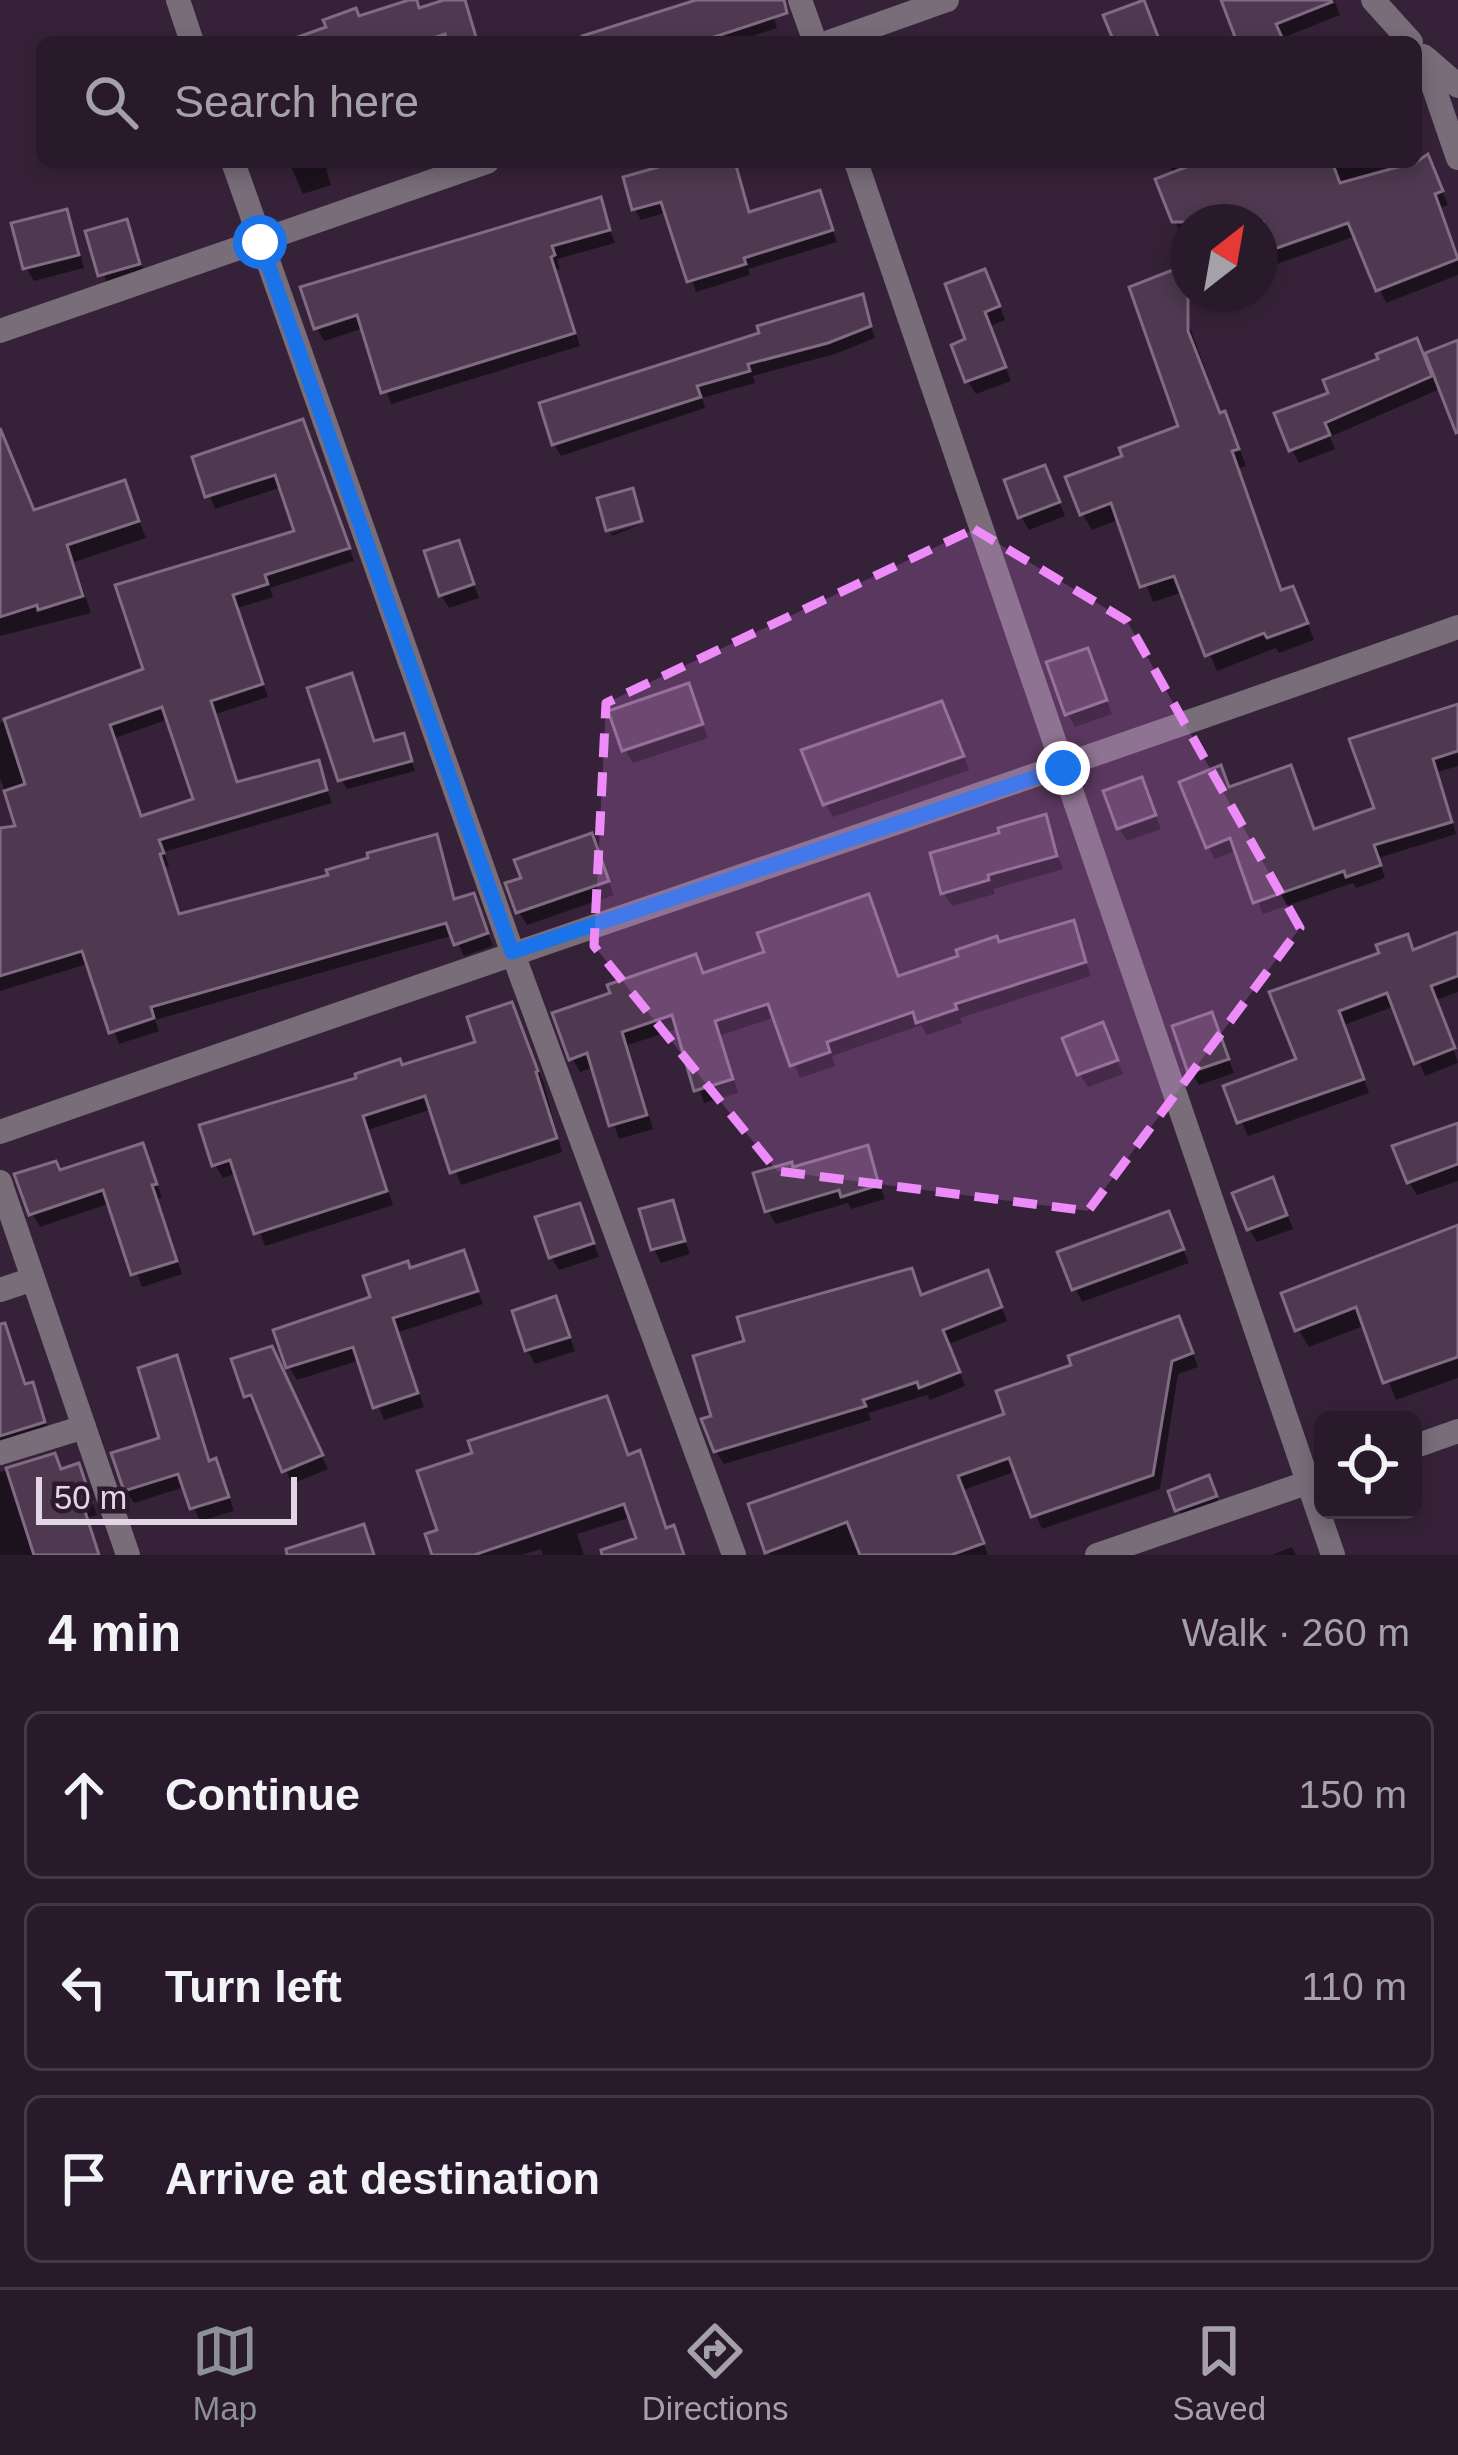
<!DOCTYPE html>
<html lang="en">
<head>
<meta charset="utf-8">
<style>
  body { margin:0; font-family:Arial,sans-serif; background:#342736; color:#f1f3f6 }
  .controls { position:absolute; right:36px; bottom:36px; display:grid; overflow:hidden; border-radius:18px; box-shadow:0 6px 18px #0003 }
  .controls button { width:108px; height:108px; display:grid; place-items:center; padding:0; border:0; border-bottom:3px solid #443847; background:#281a2a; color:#f1f3f6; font:60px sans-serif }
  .compass { position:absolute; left:1170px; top:204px; width:108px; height:108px; border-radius:50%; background:#281a2a; box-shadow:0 6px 18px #0003; rotate:31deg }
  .scale { position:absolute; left:36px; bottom:30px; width:261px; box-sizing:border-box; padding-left:12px; border:6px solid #e3d6e4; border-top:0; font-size:33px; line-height:42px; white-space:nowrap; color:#e3d6e4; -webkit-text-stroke:9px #2c192e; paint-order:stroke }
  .stop { position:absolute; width:36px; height:36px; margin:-27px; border:9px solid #1a73e8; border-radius:50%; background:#fff }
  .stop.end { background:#1a73e8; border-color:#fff; box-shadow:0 3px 12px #0008 }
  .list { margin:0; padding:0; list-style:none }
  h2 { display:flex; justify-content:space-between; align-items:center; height:156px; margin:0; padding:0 48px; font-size:51px }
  h2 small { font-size:39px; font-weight:400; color:#a5a1a8 }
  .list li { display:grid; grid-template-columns:78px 1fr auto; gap:36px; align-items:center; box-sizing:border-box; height:168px; margin:0 24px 24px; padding:0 24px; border:3px solid #443847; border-radius:18px }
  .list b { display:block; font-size:45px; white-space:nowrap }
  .list em { font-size:39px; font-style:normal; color:#a5a1a8 }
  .icon { flex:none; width:66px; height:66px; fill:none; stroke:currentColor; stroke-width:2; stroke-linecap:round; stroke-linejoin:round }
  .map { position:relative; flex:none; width:1458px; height:1555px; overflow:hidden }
  .search { position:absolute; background:#281a2a; box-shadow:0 6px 18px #0003; left:36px; right:36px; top:36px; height:132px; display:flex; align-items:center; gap:30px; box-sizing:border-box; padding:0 42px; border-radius:18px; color:#a5a1a8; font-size:45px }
  .sheet { height:732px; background:#281a2a }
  nav { display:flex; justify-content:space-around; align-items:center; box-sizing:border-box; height:168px; border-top:3px solid #443847; background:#281a2a; font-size:33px; color:#a5a1a8 }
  nav a { display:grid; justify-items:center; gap:6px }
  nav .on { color:#8c9099 }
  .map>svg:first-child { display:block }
</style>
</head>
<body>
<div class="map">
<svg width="1458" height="1555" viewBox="0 0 1458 1555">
  <rect width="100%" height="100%" fill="#362238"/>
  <g fill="#0007" fill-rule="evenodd">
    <path d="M454,0H463L467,8L478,42H283L328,27L420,11Z"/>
    <path d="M694,0H769L777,28L734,42H571L695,4Z"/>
    <path d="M1224,0H1334L1340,15L1282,38L1283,42H1234L1239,40Z"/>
    <path d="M1416,141L1423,159L1434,171L1448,205L1440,208L1458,254V275L1386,303L1356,236L1260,270V222H1188V253L1159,181L1173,175L1169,162H1416Z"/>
    <path d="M289,162H347L326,169L331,185L303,194Z"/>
    <path d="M687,162H736L751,214L819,193L837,242L748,269L750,275L696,292L668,212L641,220L635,209Z"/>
    <path d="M599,200L615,243L557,259L560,269L556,270L580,346L391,404L364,328L324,341L317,328Z"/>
    <path d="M66,212L73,226L84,268L34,281L26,268Z"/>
    <path d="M126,223L146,278L109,289L89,233Z"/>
    <path d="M992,286L1005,320L990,326L1011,381L976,394L968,381L969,341Z"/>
    <path d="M1177,291L1222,416L1233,431L1246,466L1239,468L1283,592L1301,606L1314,640L1279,653L1276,648L1217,671L1183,592L1153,602L1120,519L1092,530L1082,513L1126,457L1182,427Z"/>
    <path d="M861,298L875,338L835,354L753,376L755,383L702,398L705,408L561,456L554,444L543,405L763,335Z"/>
    <path d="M1416,342L1424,357L1458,344V430L1442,388L1330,437L1335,449L1299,463L1292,450L1331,395Z"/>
    <path d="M309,435L354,561L270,588L273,597L238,608L268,697L216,714L239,785L317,763L332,803L164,852L169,866L164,867L180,917L331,877L435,838L456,902L473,896L493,946L464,956L454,935L155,1020L159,1031L119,1044L90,963L0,991V934L52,916L0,778V723L147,671L298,533L282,487L215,509L196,459ZM169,719L197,801L142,819L115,738Z"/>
    <path d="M16,471L35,512L124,484L146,538L74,562L91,613L0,636V477Z"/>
    <path d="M1051,482L1065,516L1029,530L1021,516Z"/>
    <path d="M642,524L612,536L611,533Z"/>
    <path d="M458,543L479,598L449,608L441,595Z"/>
    <path d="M1087,651L1112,714L1075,727L1068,714Z"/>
    <path d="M351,677L375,744L403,737L415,771L347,789L341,779Z"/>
    <path d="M688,687L708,738L633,763L625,750Z"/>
    <path d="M1458,700V766L1438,772L1456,834L1378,858L1385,878L1356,888L1353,883L1263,914L1237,850L1215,859L1208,846L1230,790L1315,832L1378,810L1457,707Z"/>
    <path d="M949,718L969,770L833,817L826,804Z"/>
    <path d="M1141,780L1161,829L1127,841L1119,828Z"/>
    <path d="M1044,818L1063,869L993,889L995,894L952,906L944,893L1003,835Z"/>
    <path d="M591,836L614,895L527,925L519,912L524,879Z"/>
    <path d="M868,897L900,979L1072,924L1091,976L960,1018L962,1023L927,1035L921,1025L832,1056L835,1066L800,1078L776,1017L721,1035L738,1093L704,1103L679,1028L628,1045L653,1129L619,1139L594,1067L580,1072L572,1058L613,995L695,958L704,976L768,954Z"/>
    <path d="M1458,936V992L1436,1000L1458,1063L1425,1076L1395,1006L1344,1025L1369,1093L1248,1136L1227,1088L1299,1060L1383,955L1406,937L1415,952Z"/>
    <path d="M1211,1015L1234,1073L1199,1085L1191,1072Z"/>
    <path d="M519,1020L544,1084L562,1152L461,1185L432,1109L368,1130L393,1205L265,1246L237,1173L223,1178L215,1165L401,1068L479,1044Z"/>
    <path d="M1102,1026L1123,1074L1088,1087L1080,1074Z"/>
    <path d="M1458,1125V1181L1417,1195L1409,1182Z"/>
    <path d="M142,1147L162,1197L157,1199L182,1274L142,1287L111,1203L40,1227L32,1213L60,1173Z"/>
    <path d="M866,1149L885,1199L851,1209L848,1203L776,1224L768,1211L793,1171Z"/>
    <path d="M1279,1194L1293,1229L1257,1242L1249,1229Z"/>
    <path d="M671,1203L690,1254L661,1263L654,1249Z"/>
    <path d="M579,1206L599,1257L559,1270L551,1257Z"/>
    <path d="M1168,1215L1189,1263L1082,1302L1075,1288Z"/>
    <path d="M1458,1228V1378L1396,1400L1366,1325L1309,1347L1298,1329Z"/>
    <path d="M463,1254L483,1304L399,1332L424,1407L384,1420L360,1360L297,1380L289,1367L410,1271Z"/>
    <path d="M911,1272L923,1298L987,1273L994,1287L1007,1321L949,1344L965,1386L930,1400L927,1395L868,1413L871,1420L724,1464L716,1451L715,1418L748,1343Z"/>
    <path d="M555,1299L575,1351L535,1364L527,1350Z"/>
    <path d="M4,1326L27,1387L31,1385L39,1399L51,1436L0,1452V1328Z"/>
    <path d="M1185,1333L1198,1367L1178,1374L1160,1489L1042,1529L1017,1471L963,1490L988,1555H770L768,1551L1008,1416Z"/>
    <path d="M176,1359L184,1372L211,1463L215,1462L222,1475L234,1511L200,1521L185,1487L134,1503L126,1490L162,1440Z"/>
    <path d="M278,1363L328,1469L292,1484L260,1408L255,1409L247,1396Z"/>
    <path d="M606,1399L629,1457L639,1454L647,1467L668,1531L673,1529L685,1555H644L632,1517L577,1534L584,1555H543L541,1549L521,1555H435L441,1532L475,1455Z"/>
    <path d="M54,1457L62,1472L78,1467L85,1480L97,1515L88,1518L100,1555H0V1472Z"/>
    <path d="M1215,1492L1222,1510L1186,1523L1178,1509Z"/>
    <path d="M1292,1547L1296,1555H1272Z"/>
  </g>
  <g fill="#4e3950" stroke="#816a83" stroke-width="3" fill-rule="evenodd">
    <path d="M409,0H417L419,8L444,0H465L476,37L460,42H447L445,34L422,42H299L298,37L326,27L323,20L356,8L359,16Z"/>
    <path d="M696,0H784L787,13L699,42H583L582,36Z"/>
    <path d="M1144,0L1160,42H1114L1103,15Z"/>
    <path d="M1221,0H1331L1332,2L1276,24L1284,42H1237Z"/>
    <path d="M1428,154L1443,191L1435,194L1458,259L1376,291L1348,223L1274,249L1263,222H1172L1155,179L1199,162H1332L1340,183L1416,162Z"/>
    <path d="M676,162H735L749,212L820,190L833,230L744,258L746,264L687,282L661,202L632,210L623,177Z"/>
    <path d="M601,197L610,230L552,246L555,255L551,257L575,333L381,393L357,315L314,329L300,287Z"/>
    <path d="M67,209L79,255L23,269L11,223Z"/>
    <path d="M127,219L140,264L98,276L85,231Z"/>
    <path d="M1188,264V331L1220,413L1225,411L1239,449L1232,451L1281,590L1293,586L1308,623L1267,638L1264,633L1205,656L1174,576L1140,587L1111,503L1080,515L1065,477L1122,456L1119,448L1178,426L1129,287Z"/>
    <path d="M985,269L1000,306L985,312L1006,367L965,382L951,345L965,339L945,284Z"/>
    <path d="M863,294L871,326L828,343L748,364L750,371L697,386L701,397L552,445L539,403L759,333L757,326Z"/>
    <path d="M1417,338L1432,376L1325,423L1330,435L1289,451L1274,413L1328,393L1323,380L1378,359L1376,354Z"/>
    <path d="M1458,340V432L1456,433L1425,353Z"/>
    <path d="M303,419L350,548L265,575L268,584L233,595L263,684L211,701L237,782L319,760L327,790L159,840L164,853L160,854L179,914L328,875L326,870L368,858L367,853L437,834L454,899L474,893L488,933L454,945L446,923L151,1007L154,1018L109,1033L82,951L0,976V828L15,826L4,791L25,784L4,719L143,669L115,585L294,531L275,475L205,497L192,457ZM162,707L193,799L141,816L110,725Z"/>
    <path d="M0,428L34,510L125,480L139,521L67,545L83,596L38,610L37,605L0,617Z"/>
    <path d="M1045,465L1060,502L1018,518L1004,480Z"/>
    <path d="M633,488L642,521L606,531L597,498Z"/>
    <path d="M459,540L474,584L439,596L424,551Z"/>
    <path d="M1088,648L1107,700L1065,715L1046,662Z"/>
    <path d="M352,673L374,741L404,733L412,761L338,781L307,688Z"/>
    <path d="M689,683L703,724L622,751L608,711Z"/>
    <path d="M942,701L964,756L823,805L801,750Z"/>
    <path d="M1458,704V751L1433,759L1452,822L1374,845L1381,865L1346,877L1344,871L1253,903L1230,838L1206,848L1179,782L1221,765L1229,787L1291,765L1314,829L1374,808L1349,739Z"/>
    <path d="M1142,777L1156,815L1117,829L1103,791Z"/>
    <path d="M1046,814L1057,856L988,875L989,880L941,894L930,853L999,833L998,828Z"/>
    <path d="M592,833L609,881L516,913L505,883L521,878L514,860Z"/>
    <path d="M869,894L898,976L958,956L956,950L997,936L999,942L1074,920L1086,962L955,1004L957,1009L916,1023L913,1012L827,1042L830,1052L790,1066L768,1004L715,1021L733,1079L694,1091L672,1015L622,1032L647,1115L609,1126L587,1053L569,1060L552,1013L610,993L607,985L696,954L703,973L764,952L757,933Z"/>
    <path d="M1458,932V976L1431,986L1455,1048L1414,1064L1387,993L1339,1011L1364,1079L1237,1123L1223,1086L1296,1059L1269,992L1379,953L1376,945L1408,934L1413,950Z"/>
    <path d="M512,1002L538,1071L536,1072L557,1138L450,1173L425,1096L363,1116L387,1191L254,1234L230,1160L212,1166L199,1125L356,1078L355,1074L400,1059L402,1065L475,1042L467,1017Z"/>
    <path d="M1212,1012L1229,1059L1188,1073L1172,1026Z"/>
    <path d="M1103,1022L1118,1060L1077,1075L1062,1038Z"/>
    <path d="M1458,1123V1164L1407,1183L1392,1146Z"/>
    <path d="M143,1143L157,1184L152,1185L177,1261L131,1275L103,1190L29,1215L14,1174L56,1161L60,1170Z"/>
    <path d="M868,1145L879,1185L841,1197L839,1190L765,1212L753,1173L792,1162L793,1167Z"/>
    <path d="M1273,1177L1287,1215L1247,1230L1232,1193Z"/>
    <path d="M673,1200L685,1241L651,1250L639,1209Z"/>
    <path d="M580,1203L594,1243L549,1258L535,1217Z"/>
    <path d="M1169,1211L1184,1249L1072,1290L1057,1252Z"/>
    <path d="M1458,1225V1357L1383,1383L1356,1307L1295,1331L1281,1293Z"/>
    <path d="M464,1250L478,1291L393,1318L418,1393L373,1408L353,1347L286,1368L273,1330L370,1297L363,1276L408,1261L410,1268Z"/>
    <path d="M912,1268L921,1295L988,1270L1002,1307L943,1330L960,1372L919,1388L917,1382L863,1400L866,1406L714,1452L701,1419L711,1416L693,1356L744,1341L737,1317Z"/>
    <path d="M556,1296L570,1337L525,1351L512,1311Z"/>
    <path d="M1179,1316L1193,1353L1172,1361L1153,1475L1031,1517L1009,1458L958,1476L984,1543L951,1555H860L847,1522L765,1553L748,1504L1004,1414L996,1391L1071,1365L1068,1356Z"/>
    <path d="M5,1323L25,1384L33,1382L45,1422L0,1436V1324Z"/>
    <path d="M272,1346L323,1455L282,1472L251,1395L244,1397L231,1359Z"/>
    <path d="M177,1355L209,1461L216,1458L229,1497L190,1509L178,1474L124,1491L111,1453L159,1438L138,1368Z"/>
    <path d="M607,1396L628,1455L640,1450L666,1528L674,1525L684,1555H602L601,1550L636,1538L624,1504L474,1555H432L425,1534L437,1530L417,1471L472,1453L468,1441Z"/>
    <path d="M55,1453L61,1469L79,1463L92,1502L83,1505L99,1555H34L6,1468Z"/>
    <path d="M1209,1475L1217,1496L1175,1511L1168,1491Z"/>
    <path d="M364,1524L374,1555H287L286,1549Z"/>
  </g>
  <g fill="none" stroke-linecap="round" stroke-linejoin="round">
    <g stroke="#786d79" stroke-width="24">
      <path d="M178,0L192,42"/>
      <path d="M800,0L815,42"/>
      <path d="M1373,0L1411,42"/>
      <path d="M829,42L947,0"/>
      <path d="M1423,56L1458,158"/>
      <path d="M1426,58L1458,86"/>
      <path d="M233,162L512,951L734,1555"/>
      <path d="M856,162L1333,1555"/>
      <path d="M0,331L487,162"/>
      <path d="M0,1132C485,961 973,800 1458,627"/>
      <path d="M0,1182L128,1555"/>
      <path d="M0,1290L33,1279"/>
      <path d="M1413,1447L1458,1431"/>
      <path d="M0,1453L84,1427"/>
      <path d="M1097,1555L1321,1478"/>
    </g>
  </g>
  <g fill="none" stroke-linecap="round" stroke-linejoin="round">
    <path stroke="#1a73e8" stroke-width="15" d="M260,242L512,952L1063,768"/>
  </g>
  <path fill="#ed8cf9" fill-opacity="0.2" stroke="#ed8cf9" stroke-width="9" stroke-dasharray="24 15" stroke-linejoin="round" d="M974,529L1127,621L1300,928L1088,1211L777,1171L594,946L606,703Z"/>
</svg>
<div class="controls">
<button><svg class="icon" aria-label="locate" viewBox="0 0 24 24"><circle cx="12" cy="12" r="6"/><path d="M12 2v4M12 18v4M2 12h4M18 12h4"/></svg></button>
</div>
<svg class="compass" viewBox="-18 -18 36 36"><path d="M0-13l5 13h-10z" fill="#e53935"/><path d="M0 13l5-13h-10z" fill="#a5a1a8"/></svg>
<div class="scale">50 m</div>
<div class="stop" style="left:260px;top:242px"></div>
<div class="stop end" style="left:1063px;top:768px"></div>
<div class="search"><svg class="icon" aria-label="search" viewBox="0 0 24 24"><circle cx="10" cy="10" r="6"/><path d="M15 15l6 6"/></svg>Search here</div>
</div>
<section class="sheet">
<h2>4 min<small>Walk · 260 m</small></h2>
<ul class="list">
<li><svg class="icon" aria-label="ahead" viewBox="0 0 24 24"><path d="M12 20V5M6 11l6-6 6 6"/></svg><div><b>Continue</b></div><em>150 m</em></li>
<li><svg class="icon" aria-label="left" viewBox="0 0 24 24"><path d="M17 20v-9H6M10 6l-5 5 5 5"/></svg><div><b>Turn left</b></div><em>110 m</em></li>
<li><svg class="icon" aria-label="arrive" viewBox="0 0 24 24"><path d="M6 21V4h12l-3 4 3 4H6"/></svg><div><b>Arrive at destination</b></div></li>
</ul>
</section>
<nav>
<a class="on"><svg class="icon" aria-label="map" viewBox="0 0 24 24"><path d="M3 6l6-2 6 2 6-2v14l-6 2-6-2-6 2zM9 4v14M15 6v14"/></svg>Map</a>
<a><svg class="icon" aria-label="directions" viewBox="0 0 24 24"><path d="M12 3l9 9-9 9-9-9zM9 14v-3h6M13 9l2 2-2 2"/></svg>Directions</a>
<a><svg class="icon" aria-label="saved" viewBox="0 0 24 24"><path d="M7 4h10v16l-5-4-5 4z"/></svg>Saved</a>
</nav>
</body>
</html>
